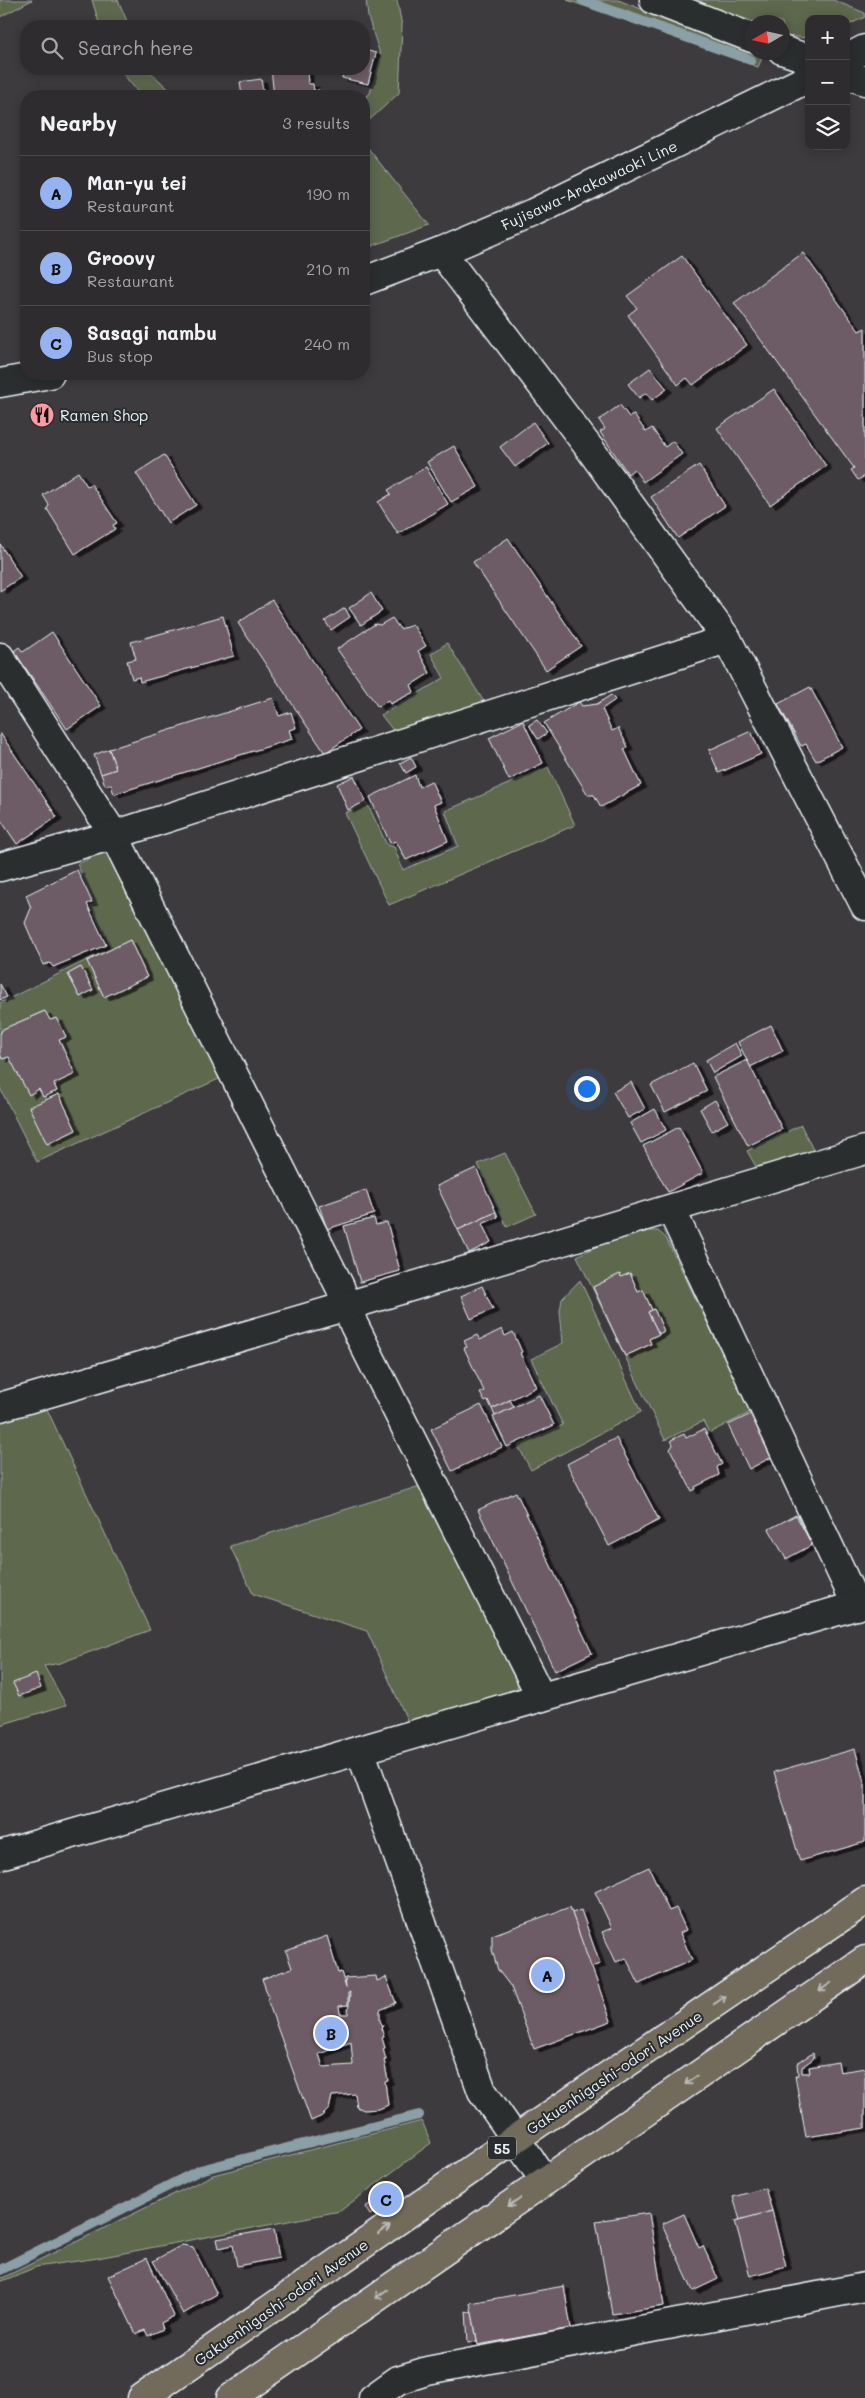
<!DOCTYPE html>
<html lang="en">
<head>
<meta charset="utf-8">
<style>
  body { margin:0; font-family:Mali,sans-serif; background:#363436; color:#f1f3f6 }
  .controls { position:absolute; right:15px; top:15px; display:grid; overflow:hidden; border-radius:10px; box-shadow:0 2px 12px #0003 }
  .controls button { width:45px; height:45px; display:grid; place-items:center; padding:0; border:0; border-bottom:1px solid #49484a; background:#2e2c2e; color:#f1f3f6; font:25px sans-serif }
  .compass { position:absolute; left:745px; top:15px; width:45px; height:45px; border-radius:50%; background:#2e2c2e; box-shadow:0 2px 12px #0003; rotate:261deg }
  .you { position:absolute; left:586px; top:1088px; width:18px; height:18px; margin:-12px; border:4px solid #fff; border-radius:50%; background:#1a73e8; box-shadow:0 0 0 8px #1a73e833 }
  .badge { display:grid; place-items:center; width:32px; height:32px; border-radius:50%; background:#95b2f1; color:#111; font-size:16px; font-weight:700 }
  .pin { position:absolute; translate:-50% -50%; border:2px solid #fff; box-shadow:0 1px 5px #0006 }
  .list { margin:0; padding:0; list-style:none }
  h2 { display:flex; justify-content:space-between; align-items:center; height:65px; margin:0; padding:0 20px; font-size:21px }
  h2 small { font-size:16px; font-weight:400; color:#a7a7aa }
  .list li { display:grid; grid-template-columns:32px 1fr auto; gap:15px; align-items:center; box-sizing:border-box; height:75px; padding:0 20px; border-top:1px solid #49484a }
  .list b { display:block; font-size:19px; white-space:nowrap }
  .list p { margin:0; font-size:16px; white-space:nowrap; color:#a7a7aa }
  .list em { font-size:16px; font-style:normal; color:#a7a7aa }
  .icon { flex:none; width:28px; height:28px; fill:none; stroke:currentColor; stroke-width:2; stroke-linecap:round; stroke-linejoin:round }
  .map { position:relative; flex:none; width:865px; height:2398px; overflow:hidden }
  .search { position:absolute; background:#2e2c2e; box-shadow:0 2px 12px #0003; left:20px; top:20px; width:350px; height:55px; display:flex; align-items:center; gap:12px; box-sizing:border-box; padding:0 18px; border-radius:20px; color:#a7a7aa; font-size:19px }
  .panel { position:absolute; background:#2e2c2e; box-shadow:0 2px 12px #0003; left:20px; top:90px; width:350px; height:290px; border-radius:20px }
  .map>svg:first-child { display:block }
</style>
</head>
<body>
<div class="map">
<svg width="865" height="2398" viewBox="0 0 865 2398">
  <defs>
    <filter id="shadow"><feDropShadow dx="5.5" dy="3" stdDeviation="0" flood-color="#0009"/></filter>
  </defs>
  <rect width="100%" height="100%" fill="#3e3b3e"/>
  <filter id="ink" filterUnits="userSpaceOnUse"><feTurbulence type="fractalNoise" baseFrequency=".02" numOctaves="2"/><feDisplacementMap in="SourceGraphic" scale="10" xChannelSelector="R" yChannelSelector="G"/><feConvolveMatrix kernelMatrix="1 2 1 2 8 2 1 2 1" color-interpolation-filters="sRGB"/></filter>
  <g filter="url(#ink)">
    <g fill="#5d674e" stroke="#a2aca3" fill-rule="evenodd">
      <path d="M0,0H32L0,17Z"/>
      <path d="M92,0H118L129,26H100Z"/>
      <path d="M366,0H397L402,26L399,93L364,125V99L370,93L381,57L368,17Z"/>
      <path d="M567,0H618L763,56L758,67Z"/>
      <path d="M685,0H833L865,13V17L846,26V19H809V38L783,36L782,22H752V25Z"/>
      <path d="M119,69H147L176,96H141Z"/>
      <path d="M364,143L429,225L364,249Z"/>
      <path d="M447,643L486,705L395,733L381,715L444,678L431,654Z"/>
      <path d="M548,767L575,825L389,905L345,813L367,803L387,845L394,847L403,870L458,846L445,811Z"/>
      <path d="M106,851L116,853L223,1077L37,1162L0,1088V1053L3,1059L9,1057L29,1094L39,1089L44,1097L57,1091L54,1084L74,1074L59,1040L66,1037L57,1018L50,1020L44,1011L3,1029L0,1034V1003L111,948L91,906L95,904L77,864ZM130,940L147,977L104,997L87,961ZM80,967L93,989L80,997L68,974ZM59,1094L76,1130L47,1144L30,1108Z"/>
      <path d="M801,1125L815,1154L758,1170L747,1151Z"/>
      <path d="M505,1153L536,1214L507,1227L478,1164Z"/>
      <path d="M627,1231H658L666,1238L751,1412L709,1433L703,1421L665,1440L577,1256ZM620,1274L621,1277L630,1274L638,1292L643,1290L652,1310L648,1312L659,1334L649,1339L651,1344L626,1356L593,1287Z"/>
      <path d="M580,1280L641,1412L531,1470L518,1446L563,1425L531,1359L563,1343L560,1311L562,1299Z"/>
      <path d="M46,1407L150,1630L60,1663L44,1666L66,1705L0,1725V1420ZM14,1683L41,1688L19,1696Z"/>
      <path d="M420,1486L521,1679L515,1691L408,1722L367,1631L253,1594L230,1546Z"/>
      <path d="M422,2121L431,2143L340,2211L98,2258L36,2267L0,2282V2279L213,2175Z"/>
    </g>
    <g fill="none" stroke-linecap="round" stroke-linejoin="round">
      <g stroke="#8a9fa6" stroke-width="10">
        <path d="M582,0L751,60"/>
        <path d="M0,2270L200,2170L419,2115"/>
      </g>
    </g>
    <g fill="#6d5c65" stroke="#e8f1f8" fill-rule="evenodd" filter="url(#shadow)">
      <path d="M364,50L376,53L368,84L342,78L344,69H364Z"/>
      <path d="M271,69L307,71L308,84H313L314,91L319,90L320,96H274Z"/>
      <path d="M261,79L264,96H242L240,82Z"/>
      <path d="M803,253L859,331L865,328V476L858,480L851,470L854,468L734,303Z"/>
      <path d="M682,256L747,345L693,385L687,378L678,385L628,315L637,308L627,296Z"/>
      <path d="M650,368L667,389L652,400L646,393L639,398L628,384Z"/>
      <path d="M774,389L826,466L770,505L717,428Z"/>
      <path d="M620,405L629,417L634,415L646,432L652,428L665,447L673,441L682,454L643,482L634,469L628,474L600,432L605,429L599,420Z"/>
      <path d="M533,422L548,443L515,467L500,447Z"/>
      <path d="M454,446L478,487L451,502L427,462Z"/>
      <path d="M164,455L196,505L168,523L136,473Z"/>
      <path d="M699,465L725,506L678,538L651,497Z"/>
      <path d="M426,467L448,504L398,534L378,502L391,494L388,490Z"/>
      <path d="M78,472L87,486L91,484L117,523L113,525L115,529L75,554L47,509L49,505L43,495Z"/>
      <path d="M508,538L581,646L546,670L473,562Z"/>
      <path d="M0,544L21,577L0,591Z"/>
      <path d="M371,593L382,611L361,625L349,608Z"/>
      <path d="M272,600L359,730L325,753L238,623Z"/>
      <path d="M345,608L350,617L331,630L325,621Z"/>
      <path d="M223,616L234,656L140,682L139,677L132,679L127,661L136,659L131,642Z"/>
      <path d="M392,618L400,629L413,625L426,646L418,651L430,673L411,685L414,692L390,704L388,700L378,707L337,649L375,624L380,625Z"/>
      <path d="M52,632L101,706L67,729L14,651L19,647L23,652Z"/>
      <path d="M810,687L842,747L816,761L806,744L801,746L778,704Z"/>
      <path d="M611,695L615,700L602,709L612,731L618,728L628,747L624,749L641,785L601,807L594,795H588L544,723L579,702L582,706L597,704Z"/>
      <path d="M273,698L279,716L291,712L296,728L289,730L292,739L114,794L111,785H105L101,774L116,769L109,749Z"/>
      <path d="M537,720L547,733L538,739L529,725Z"/>
      <path d="M523,721L543,763L509,780L489,738Z"/>
      <path d="M751,731L761,754L719,773L709,750Z"/>
      <path d="M0,733L57,817L17,844L0,819Z"/>
      <path d="M109,749L116,769L101,774L94,755Z"/>
      <path d="M411,757L416,767L406,773L400,763Z"/>
      <path d="M415,775L419,787L431,781L441,802L434,805L448,841L406,860L396,841L390,843L370,797Z"/>
      <path d="M354,776L366,801L348,810L337,784Z"/>
      <path d="M77,870L92,902L87,904L106,945L53,967L50,963L43,965L25,923L31,908L26,895Z"/>
      <path d="M130,940L147,977L104,997L87,961Z"/>
      <path d="M81,967L93,990L80,997L68,974Z"/>
      <path d="M0,984L7,997L0,1000Z"/>
      <path d="M45,1011L50,1020L57,1018L66,1037L59,1040L75,1074L54,1084L57,1091L43,1097L39,1089L29,1095L9,1057L2,1059L0,1053V1034L3,1029Z"/>
      <path d="M771,1025L783,1051L750,1067L738,1042Z"/>
      <path d="M735,1043L742,1056L713,1073L706,1060Z"/>
      <path d="M747,1060L782,1129L748,1146L713,1077Z"/>
      <path d="M693,1063L707,1091L665,1112L651,1085Z"/>
      <path d="M631,1082L645,1109L628,1118L613,1092Z"/>
      <path d="M59,1094L76,1130L47,1144L29,1107Z"/>
      <path d="M715,1100L728,1122L712,1131L700,1109Z"/>
      <path d="M655,1109L666,1130L641,1143L630,1123Z"/>
      <path d="M679,1127L703,1173L668,1192L643,1146Z"/>
      <path d="M476,1168L496,1212L458,1230L437,1186Z"/>
      <path d="M366,1190L374,1214L327,1229L319,1206Z"/>
      <path d="M496,1212L498,1217L482,1224L491,1242L469,1253L458,1230Z"/>
      <path d="M374,1218L376,1225L387,1222L400,1271L360,1282L344,1226Z"/>
      <path d="M630,1273L638,1292L643,1290L652,1310L648,1312L659,1334L649,1339L651,1344L625,1356L593,1287L620,1274L621,1277Z"/>
      <path d="M482,1286L493,1309L471,1319L461,1296Z"/>
      <path d="M654,1309L664,1331L659,1334L648,1312Z"/>
      <path d="M502,1329L505,1336L513,1332L522,1352L520,1353L536,1387L492,1409L488,1400L485,1402L480,1393L484,1391L464,1348L467,1347L464,1341L477,1335L480,1340Z"/>
      <path d="M539,1395L554,1425L507,1447L493,1417Z"/>
      <path d="M510,1400L514,1407L495,1416L492,1409Z"/>
      <path d="M481,1405L502,1447L452,1471L431,1429Z"/>
      <path d="M751,1414L772,1457L749,1469L728,1425Z"/>
      <path d="M704,1429L722,1464L717,1467L719,1475L695,1487L696,1489L692,1491L670,1449L673,1445L671,1440L684,1434L686,1438Z"/>
      <path d="M616,1438L659,1520L609,1546L567,1464Z"/>
      <path d="M516,1492L592,1653L555,1671L478,1510Z"/>
      <path d="M796,1515L812,1545L786,1559L769,1529Z"/>
      <path d="M36,1674L41,1688L19,1696L13,1683Z"/>
      <path d="M855,1749L865,1785V1842L800,1861L774,1772Z"/>
      <path d="M649,1867L669,1911L676,1908L686,1930L680,1933L692,1960L639,1984L626,1958L616,1962L602,1932L612,1928L595,1892Z"/>
      <path d="M570,1907L611,2021L534,2049L511,1987L498,1970L492,1950V1935Z"/>
      <path d="M581,1910L600,1964L591,1967L572,1913Z"/>
      <path d="M327,1936L338,1973L341,1972L346,1988L345,1978L376,1976L377,1981L386,1977L396,2003L380,2010V2021L383,2026L381,2028L384,2037L382,2038L385,2048L383,2049L386,2060H384L388,2081L385,2082L388,2105L379,2109L364,2110L357,2107L355,2094L332,2096L329,2109L322,2116L311,2121L267,1999L269,1998L262,1979L292,1968L286,1951ZM350,1992L348,2014H340L339,2006L348,2005V1993ZM351,2042L353,2065L323,2067L319,2054Z"/>
      <path d="M813,2053L814,2058L802,2067V2073H810L809,2067L838,2062L840,2072L865,2068V2128L806,2137L795,2076L798,2075L797,2063Z"/>
      <path d="M765,2188L772,2211L740,2220L733,2197Z"/>
      <path d="M386,2194L391,2202L370,2215L365,2207Z"/>
      <path d="M772,2211L786,2266L750,2276L735,2221Z"/>
      <path d="M649,2213L664,2306L612,2314L596,2221Z"/>
      <path d="M684,2214L699,2248L703,2246L718,2279L693,2291L662,2224Z"/>
      <path d="M274,2229L279,2258L237,2266L233,2245L219,2248L217,2239Z"/>
      <path d="M182,2245L193,2247L217,2294L183,2314L153,2261Z"/>
      <path d="M147,2258L174,2316L161,2323L163,2329L148,2336L145,2330L136,2334L108,2276Z"/>
      <path d="M564,2286L571,2328L478,2345L470,2303Z"/>
      <path d="M466,2311L472,2313L477,2341L468,2343Z"/>
    </g>
    <g fill="none" stroke-linecap="round" stroke-linejoin="round">
      <defs>
        <g id="street">
          <path d="M654,0L752,38"/>
          <path d="M782,50L809,59"/>
          <path d="M846,74L865,81"/>
          <path d="M441,252L590,449L727,639L865,906"/>
          <path d="M0,657L114,835L340,1287L354,1325L541,1697"/>
          <path d="M0,867L114,835L727,639"/>
          <path d="M671,1209L857,1606"/>
          <path d="M0,1407L347,1306L865,1150"/>
          <path d="M360,1750L482,2091L545,2181"/>
          <path d="M0,1855L865,1603"/>
          <path d="M373,2398L398,2380L427,2371L865,2287"/>
        </g>
        <g id="secondary">
          <path d="M846,59L865,49"/>
          <path d="M364,281L441,252L533,213L809,78"/>
          <path d="M0,383L50,374"/>
        </g>
        <g id="primary">
          <path d="M142,2398L515,2139L865,1901"/>
          <path d="M231,2398L865,1960"/>
        </g>
      </defs>
      <use href="#street" stroke="#e8f1f8" stroke-width="31"/>
      <use href="#secondary" stroke="#e8f1f8" stroke-width="31"/>
      <use href="#primary" stroke="#e8f1f8" stroke-width="31"/>
      <use href="#street" stroke="#2a2d2e" stroke-width="28"/>
      <use href="#secondary" stroke="#2a2d2e" stroke-width="28"/>
      <use href="#primary" stroke="#726b5a" stroke-width="28"/>
    </g>
    <defs><path id="oneway-shaft" d="M-6 0H5M1.5-3L5.5 0L1.5 3" fill="none" stroke-width="1.6" stroke-linecap="round" stroke-linejoin="round" transform="scale(1.25)"/></defs>
    <g stroke="#b9bbb9">
      <use href="#oneway-shaft" transform="translate(825 1987) rotate(145)"/>
      <use href="#oneway-shaft" transform="translate(720 2000) rotate(-34)"/>
      <use href="#oneway-shaft" transform="translate(691 2080) rotate(145)"/>
      <use href="#oneway-shaft" transform="translate(514 2202) rotate(145)"/>
      <use href="#oneway-shaft" transform="translate(384 2230) rotate(-35)"/>
      <use href="#oneway-shaft" transform="translate(381 2294) rotate(145)"/>
    </g>
  </g>
  <defs>
    <symbol id="restaurant-disc" viewBox="-11 -11 22 22"><circle r="9.5" fill="#ff9aa2" stroke="#2a2d2e"/><path d="M-5-6h1v4h1v-4h1v4h1v-4h1v5L-1.5 .5V6h-2V.5L-5-1ZM5-6V6H3V1.5H1.5Q1.5-4 5-6Z" fill="#111"/></symbol>
  </defs>
  <g fill-rule="evenodd">
    <use href="#restaurant-disc" x="28" y="401" width="28" height="28"/>
  </g>
  <g text-anchor="middle" dominant-baseline="central" stroke-width="4" stroke-linejoin="round" paint-order="stroke">
    <rect fill="#2a2d2e" stroke="#afb6bb" stroke-width="1" x="488" y="2136.5" width="28" height="23" rx="4"/>
    <g font-size="14" font-weight="bold" fill="#e8f1f8">
      <text x="502" y="2148">55</text>
    </g>
    <g font-size="15" fill="#e8f1f8" stroke="#2a2d2e">
      <text transform="translate(589 185) rotate(-25)">Fujisawa-Arakawaoki Line</text>
      <text transform="translate(614 2072) rotate(-34)">Gakuenhigashi-odori Avenue</text>
      <text transform="translate(281 2302) rotate(-35)">Gakuenhigashi-odori Avenue</text>
    </g>
    <g font-size="15" fill="#e8f1f8" stroke="#2a2d2e" text-anchor="start">
      <text x="60" y="415">Ramen Shop</text>
    </g>
  </g>
</svg>
<div class="controls">
<button>+</button>
<button>−</button>
<button><svg class="icon" aria-label="layers" viewBox="0 0 24 24"><path d="M12 4l9 5-9 5-9-5zM3 14l9 5 9-5"/></svg></button>
</div>
<svg class="compass" viewBox="-18 -18 36 36"><path d="M0-13l5 13h-10z" fill="#e53935"/><path d="M0 13l5-13h-10z" fill="#a7a7aa"/></svg>
<div class="you"></div>
<div class="pin badge" style="left:547px;top:1975px">A</div>
<div class="pin badge" style="left:331px;top:2033px">B</div>
<div class="pin badge" style="left:386px;top:2199px">C</div>
<div class="search"><svg class="icon" aria-label="search" viewBox="0 0 24 24"><circle cx="10" cy="10" r="6"/><path d="M15 15l6 6"/></svg>Search here</div>
<section class="panel">
<h2>Nearby<small>3 results</small></h2>
<ul class="list">
<li><span class="badge">A</span><div><b>Man-yu tei</b><p>Restaurant</p></div><em>190 m</em></li>
<li><span class="badge">B</span><div><b>Groovy</b><p>Restaurant</p></div><em>210 m</em></li>
<li><span class="badge">C</span><div><b>Sasagi nambu</b><p>Bus stop</p></div><em>240 m</em></li>
</ul>
</section>
</div>
</body>
</html>
